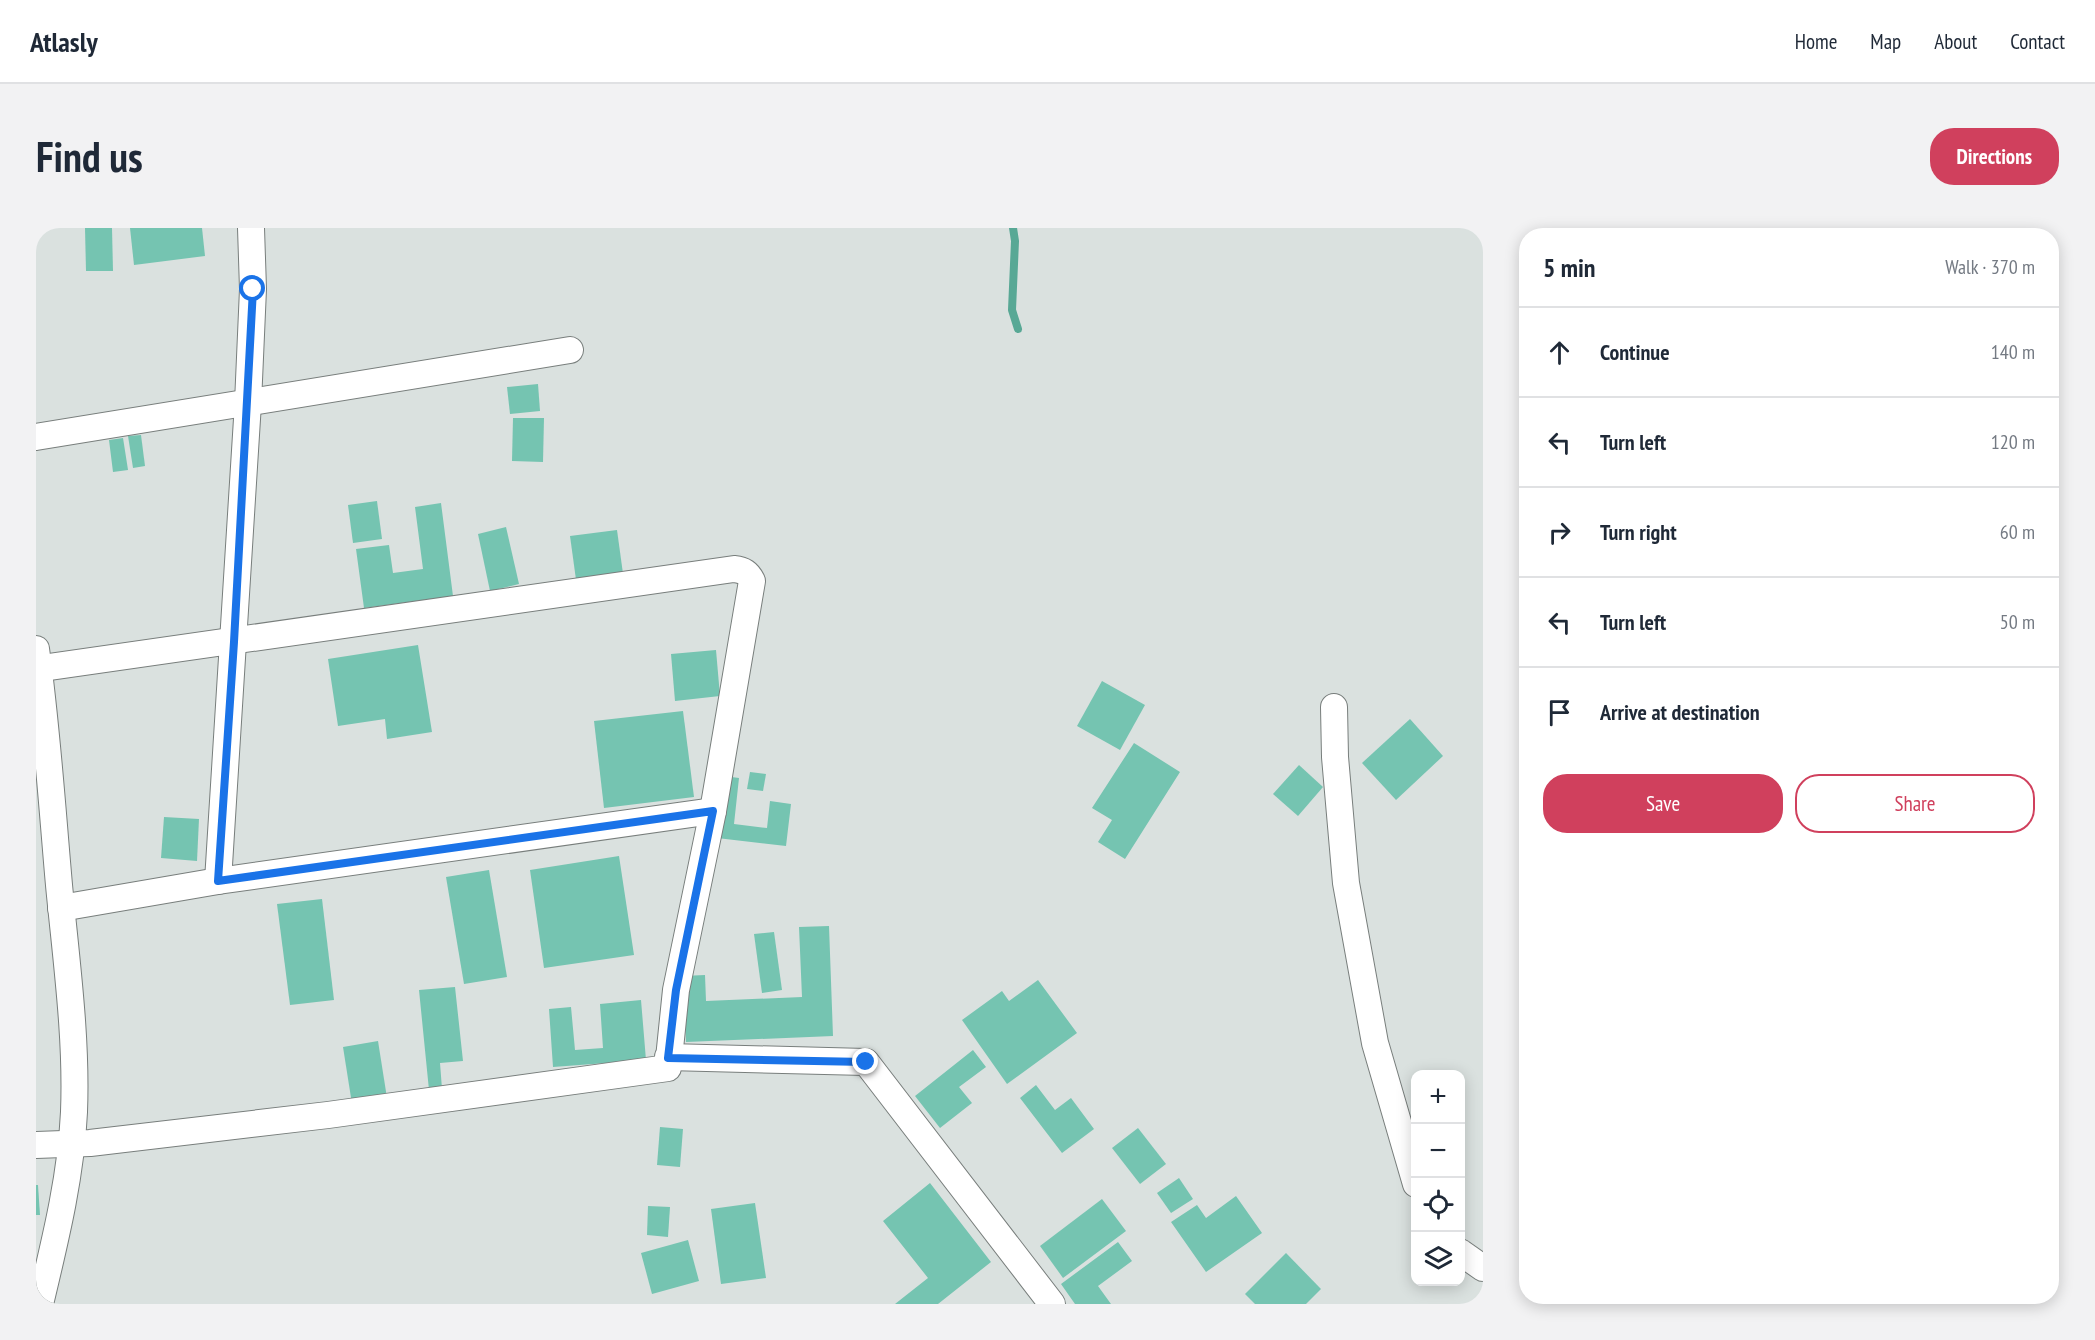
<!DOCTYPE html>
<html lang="en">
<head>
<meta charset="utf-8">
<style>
  body { margin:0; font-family:"PT Sans Narrow",sans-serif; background:#f2f2f3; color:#1f2937 }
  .controls { position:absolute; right:18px; bottom:18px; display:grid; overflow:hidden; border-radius:12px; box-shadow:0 3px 15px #0003 }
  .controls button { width:54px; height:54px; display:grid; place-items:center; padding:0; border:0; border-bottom:2px solid #e0e1e3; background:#fff; color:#1f2937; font:30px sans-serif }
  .stop { position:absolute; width:18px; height:18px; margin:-14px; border:4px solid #1a73e8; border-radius:50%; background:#fff }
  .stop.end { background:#1a73e8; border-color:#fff; box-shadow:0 2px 6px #0008 }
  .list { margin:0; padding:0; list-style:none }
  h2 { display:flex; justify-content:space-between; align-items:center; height:78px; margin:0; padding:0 24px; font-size:26px }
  h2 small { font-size:20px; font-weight:400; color:#747a83 }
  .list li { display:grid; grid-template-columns:39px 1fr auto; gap:18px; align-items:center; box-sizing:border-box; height:90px; padding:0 24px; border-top:2px solid #e0e1e3 }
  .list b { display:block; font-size:22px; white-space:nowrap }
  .list em { font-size:20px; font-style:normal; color:#747a83 }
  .actions { display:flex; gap:12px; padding:18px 24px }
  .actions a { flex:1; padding:14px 0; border:2px solid #d0405d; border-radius:24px; text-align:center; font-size:21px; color:#d0405d }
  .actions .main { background:#d0405d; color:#fff }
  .icon { flex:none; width:33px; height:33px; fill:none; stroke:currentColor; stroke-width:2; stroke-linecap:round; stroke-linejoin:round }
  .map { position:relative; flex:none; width:1447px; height:1076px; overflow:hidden; border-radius:24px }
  header { display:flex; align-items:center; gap:36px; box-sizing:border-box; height:84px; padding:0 30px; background:#fff; border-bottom:2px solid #e0e1e3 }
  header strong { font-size:28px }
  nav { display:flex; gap:33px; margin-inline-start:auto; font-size:21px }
  .intro { display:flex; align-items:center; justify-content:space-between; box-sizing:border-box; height:144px; padding:0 36px }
  h1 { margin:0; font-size:42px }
  .button { padding:15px 27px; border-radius:24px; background:#d0405d; color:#fff; font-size:21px; font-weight:700 }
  main { display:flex; gap:36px; padding:0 36px }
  aside { flex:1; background:#fff; border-radius:24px; box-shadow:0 3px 15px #0003 }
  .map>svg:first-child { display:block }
</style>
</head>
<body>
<header>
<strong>Atlasly</strong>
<nav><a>Home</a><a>Map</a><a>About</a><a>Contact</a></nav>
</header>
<div class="intro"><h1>Find us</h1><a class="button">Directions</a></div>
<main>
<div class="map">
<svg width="1447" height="1076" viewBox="0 0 1447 1076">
  <rect width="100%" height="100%" fill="#dae1df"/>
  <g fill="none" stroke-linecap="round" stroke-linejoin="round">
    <path stroke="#58a895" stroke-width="8" d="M977,0L979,13L976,82L982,101"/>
  </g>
  <g fill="#75c4b1">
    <path d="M49,0H76L77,43H50Z"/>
    <path d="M94,0H166L169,28L98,37Z"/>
    <path d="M502,156L504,183L474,186L471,159Z"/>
    <path d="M477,190H508L507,234L476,233Z"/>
    <path d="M105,207L109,238L97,240L92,208Z"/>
    <path d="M87,210L92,242L77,244L73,212Z"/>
    <path d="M341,273L346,311L317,315L312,277Z"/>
    <path d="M405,275L417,368L328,380L320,321L353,317L357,345L387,341L379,279Z"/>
    <path d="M470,299L483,356L454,363L442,306Z"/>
    <path d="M581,302L588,353L541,359L534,308Z"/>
    <path d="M382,417L396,504L351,511L349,491L302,498L292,431Z"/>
    <path d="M680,422L684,468L639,473L635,426Z"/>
    <path d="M1066,453L1109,477L1084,522L1041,498Z"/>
    <path d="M647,483L658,569L568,580L558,493Z"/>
    <path d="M1374,491L1407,528L1360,572L1326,535Z"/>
    <path d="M1098,515L1144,544L1089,631L1062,614L1076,592L1056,580Z"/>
    <path d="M1263,537L1287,559L1262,588L1237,566Z"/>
    <path d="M714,544L730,546L727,563L711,561Z"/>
    <path d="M688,548L703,550L698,596L731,600L734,573L755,576L750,618L681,610Z"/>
    <path d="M128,589L163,591L161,633L125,630Z"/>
    <path d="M583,628L598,727L508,740L494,642Z"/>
    <path d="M453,642L471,749L428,756L410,649Z"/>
    <path d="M286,671L298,772L254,777L241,676Z"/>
    <path d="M793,698L797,808L650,814L647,748L669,747L670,773L766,769L763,699Z"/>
    <path d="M738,704L746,762L726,765L718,706Z"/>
    <path d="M1002,752L1041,805L971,856L926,792L966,763L973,773Z"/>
    <path d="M419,759L427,833L404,835L406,861L393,862L383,762Z"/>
    <path d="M605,772L610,832L517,839L513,781L535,779L539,822L567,820L564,776Z"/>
    <path d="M342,813L351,870L316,876L307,819Z"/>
    <path d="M937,822L950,839L923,859L936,875L904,900L879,868Z"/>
    <path d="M1000,857L1019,882L1035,870L1058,901L1026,925L984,870Z"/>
    <path d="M624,899L647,901L644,939L621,937Z"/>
    <path d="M1102,900L1130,936L1104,956L1076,920Z"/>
    <path d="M1143,950L1157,971L1135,985L1121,965Z"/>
    <path d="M894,955L955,1034L902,1076H859L892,1050L847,993Z"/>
    <path d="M0,957H2L4,987H0Z"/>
    <path d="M1200,968L1226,1005L1170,1044L1135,994L1161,977L1170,990Z"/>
    <path d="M1066,971L1090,1003L1027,1050L1004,1018Z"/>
    <path d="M719,975L730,1050L685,1056L675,981Z"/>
    <path d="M612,978L634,979L632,1009L611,1007Z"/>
    <path d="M652,1012L663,1053L616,1066L605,1025Z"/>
    <path d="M1082,1014L1096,1033L1062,1058L1075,1076H1039L1025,1056Z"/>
    <path d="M1250,1025L1285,1061L1270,1076H1219L1209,1066Z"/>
  </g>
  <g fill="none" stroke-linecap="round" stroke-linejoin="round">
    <defs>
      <g id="street">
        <path d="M0,209L534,122"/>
        <path d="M0,421C11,499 16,578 23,657C30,731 41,809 38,884C35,949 19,1013 4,1076"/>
        <path d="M0,441L698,341C708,342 712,345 716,353L677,583L640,762L632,840L292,887L54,915L0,917"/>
        <path d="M1298,479L1299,529L1310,655L1339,815L1380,956"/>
        <path d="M182,653L212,175L217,61L215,0"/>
        <path d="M25,680L182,653L677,583"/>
        <path d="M632,829L830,834L1016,1076"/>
        <path d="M1424,1024L1447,1040"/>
      </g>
    </defs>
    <use href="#street" stroke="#787e7c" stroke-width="28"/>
    <use href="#street" stroke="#fff" stroke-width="26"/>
  </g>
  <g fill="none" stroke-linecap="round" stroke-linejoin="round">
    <path stroke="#1a73e8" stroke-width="8" d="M217,61L198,414L182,653L677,583L640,762L632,830L830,834"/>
  </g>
</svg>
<div class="controls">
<button>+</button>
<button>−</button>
<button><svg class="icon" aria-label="locate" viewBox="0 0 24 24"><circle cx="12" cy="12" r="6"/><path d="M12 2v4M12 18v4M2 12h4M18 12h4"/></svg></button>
<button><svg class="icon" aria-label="layers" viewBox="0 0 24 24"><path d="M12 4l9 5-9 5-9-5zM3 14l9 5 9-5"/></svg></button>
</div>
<div class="stop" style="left:217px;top:61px"></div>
<div class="stop end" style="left:830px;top:834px"></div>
</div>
<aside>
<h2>5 min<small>Walk · 370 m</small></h2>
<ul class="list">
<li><svg class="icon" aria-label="ahead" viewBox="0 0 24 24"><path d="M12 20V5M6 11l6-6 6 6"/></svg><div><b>Continue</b></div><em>140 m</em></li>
<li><svg class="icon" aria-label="left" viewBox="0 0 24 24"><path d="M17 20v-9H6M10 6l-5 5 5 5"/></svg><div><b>Turn left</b></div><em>120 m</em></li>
<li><svg class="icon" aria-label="right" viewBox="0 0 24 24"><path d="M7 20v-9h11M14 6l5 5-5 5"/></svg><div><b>Turn right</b></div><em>60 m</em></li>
<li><svg class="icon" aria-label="left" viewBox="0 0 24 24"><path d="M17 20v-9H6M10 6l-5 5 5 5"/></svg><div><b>Turn left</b></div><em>50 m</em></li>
<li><svg class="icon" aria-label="arrive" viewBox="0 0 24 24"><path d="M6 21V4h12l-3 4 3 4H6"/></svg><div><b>Arrive at destination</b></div></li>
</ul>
<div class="actions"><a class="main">Save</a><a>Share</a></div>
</aside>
</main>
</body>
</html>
